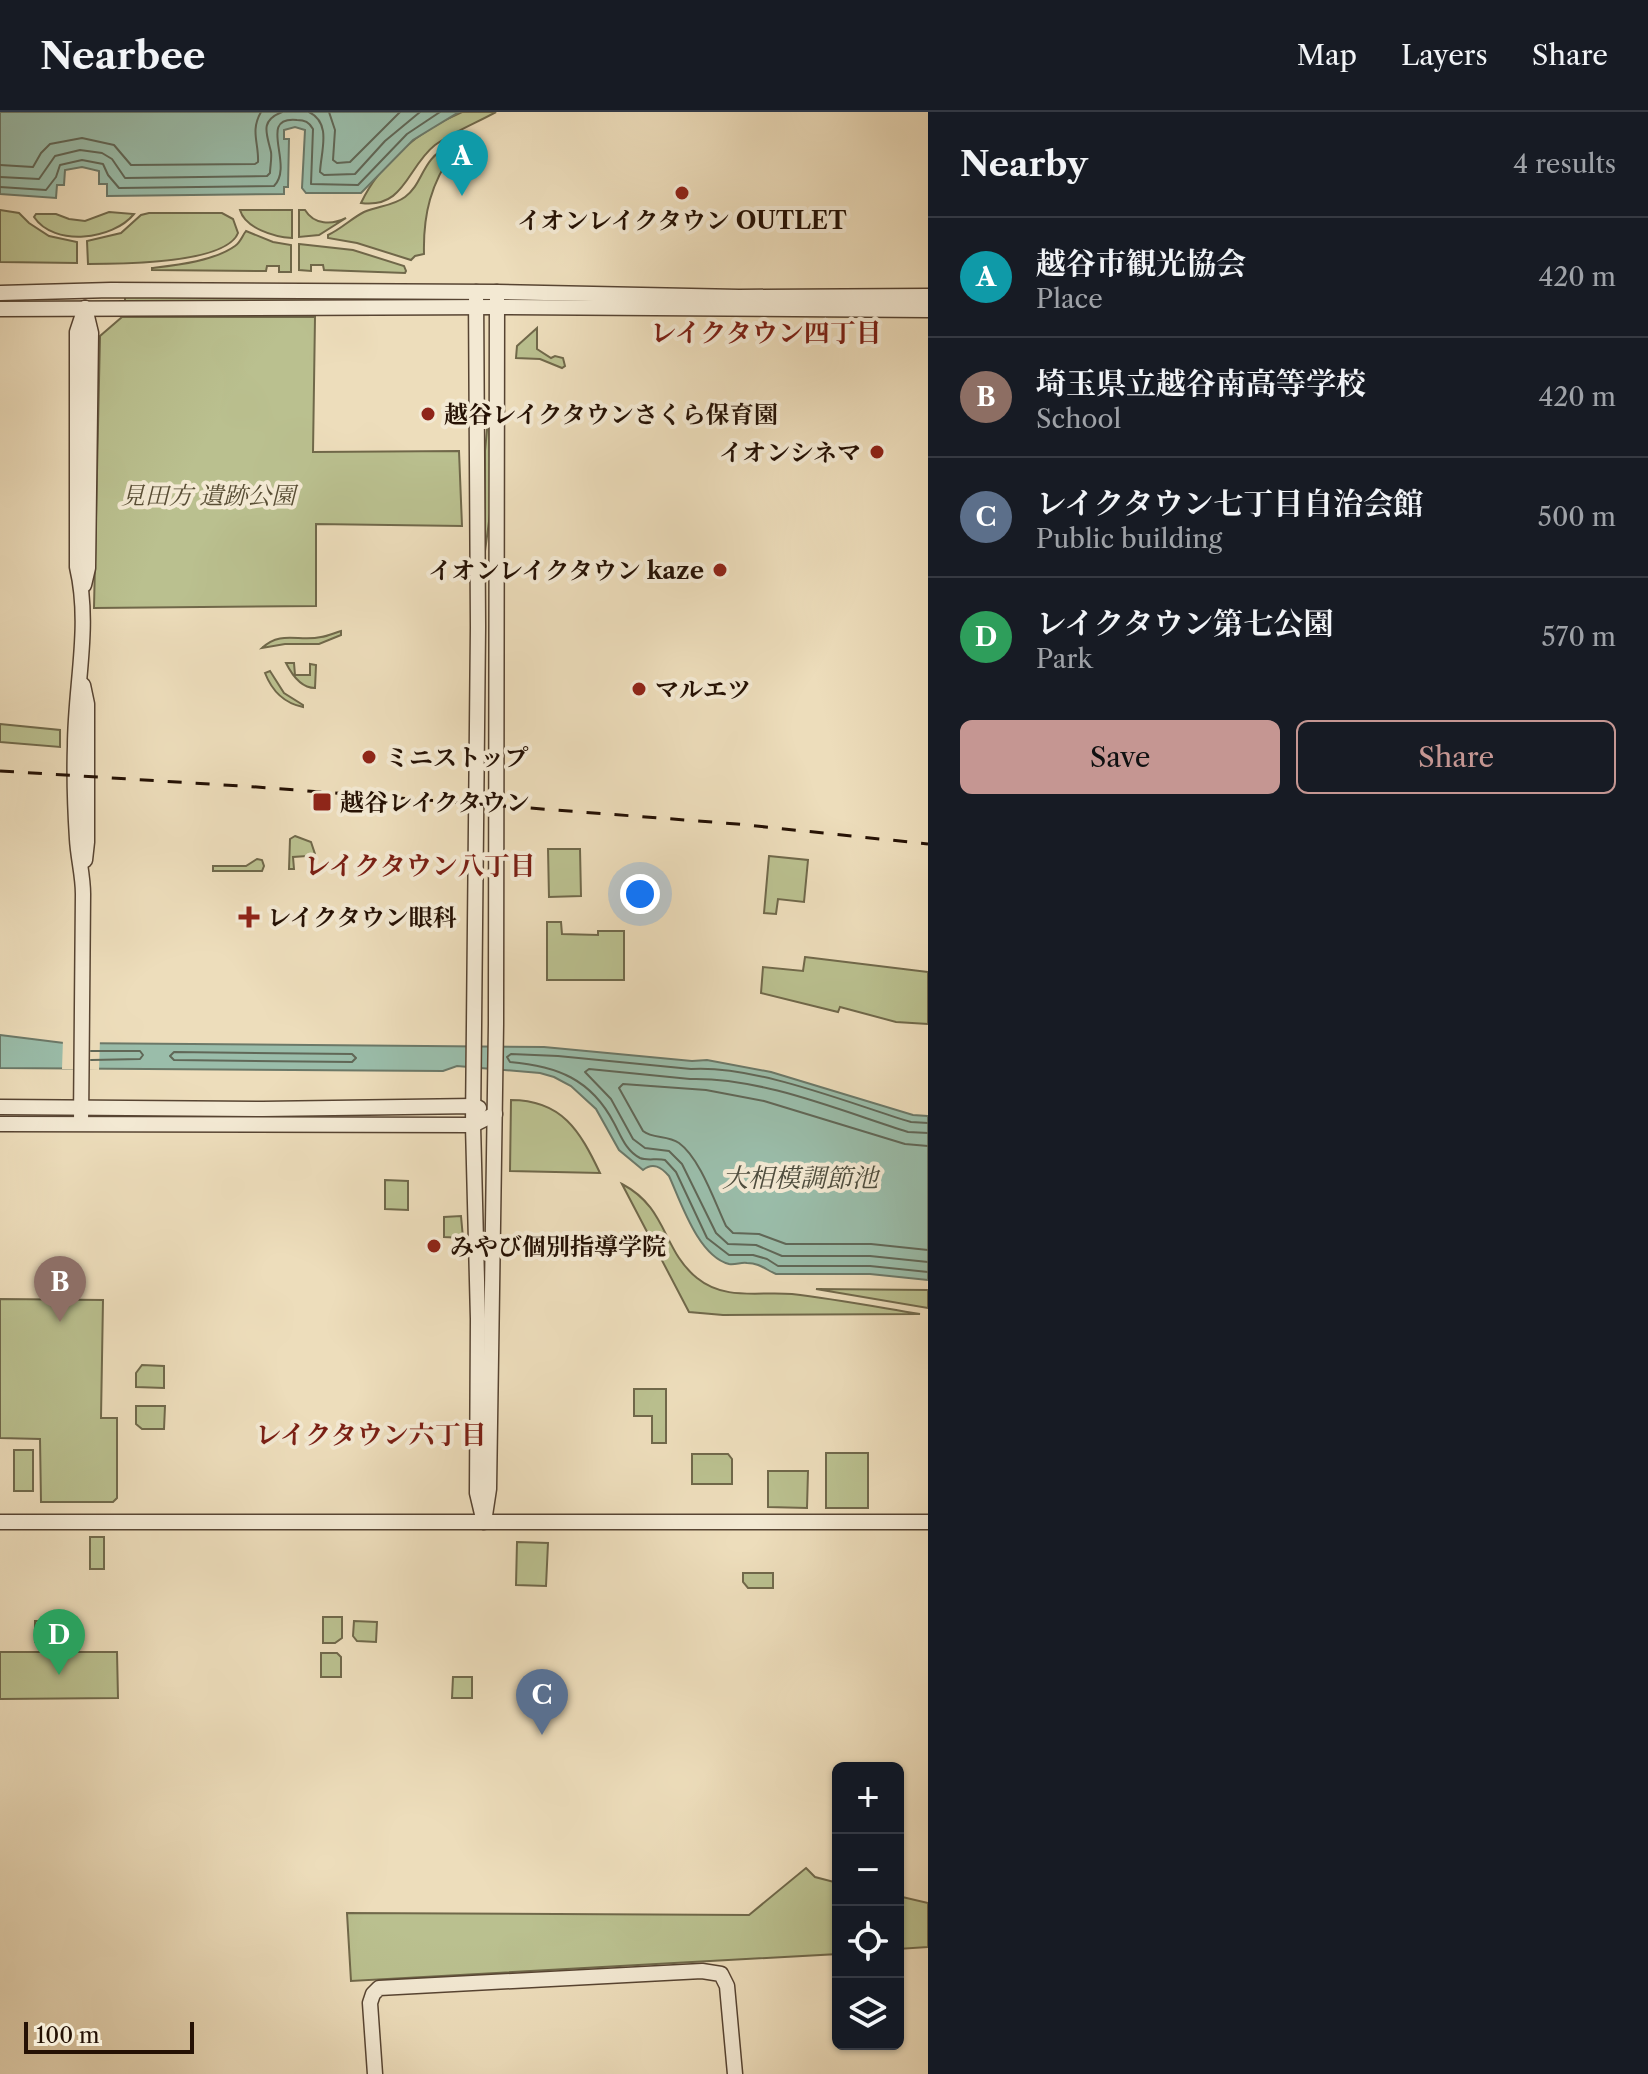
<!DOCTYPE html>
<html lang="en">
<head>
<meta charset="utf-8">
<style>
  body { margin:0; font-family:"Libre Caslon Text","Noto Serif JP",serif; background:#242831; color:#f1f3f6 }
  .controls { position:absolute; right:24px; bottom:24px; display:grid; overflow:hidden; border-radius:12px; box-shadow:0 2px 6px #0004 }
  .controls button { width:72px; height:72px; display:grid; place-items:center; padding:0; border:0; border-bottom:2px solid #363941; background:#171b24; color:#f1f3f6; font:40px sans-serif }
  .scale { position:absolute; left:24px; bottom:20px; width:170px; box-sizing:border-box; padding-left:8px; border:4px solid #251104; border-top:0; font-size:22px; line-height:28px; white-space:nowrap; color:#251104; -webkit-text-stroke:6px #f3e9d3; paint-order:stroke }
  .you { position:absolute; left:640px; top:782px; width:28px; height:28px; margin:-20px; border:6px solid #fff; border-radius:50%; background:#1a73e8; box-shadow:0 0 0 12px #1a73e833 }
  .badge { display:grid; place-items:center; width:52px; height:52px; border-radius:50%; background:#c59692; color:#fff; font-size:26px; font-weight:700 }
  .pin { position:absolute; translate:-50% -66px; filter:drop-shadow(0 2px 4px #0008) }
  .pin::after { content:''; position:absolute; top:42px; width:28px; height:24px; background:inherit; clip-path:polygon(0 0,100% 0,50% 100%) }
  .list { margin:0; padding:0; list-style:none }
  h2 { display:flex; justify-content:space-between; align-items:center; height:104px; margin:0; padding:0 32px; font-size:34px }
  h2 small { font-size:26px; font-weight:400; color:#9ea1a6 }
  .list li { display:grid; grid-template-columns:52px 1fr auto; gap:24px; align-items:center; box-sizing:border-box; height:120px; padding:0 32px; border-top:2px solid #363941 }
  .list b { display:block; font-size:30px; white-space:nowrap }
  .list p { margin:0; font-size:26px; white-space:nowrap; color:#9ea1a6 }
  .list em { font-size:26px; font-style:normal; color:#9ea1a6 }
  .actions { display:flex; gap:16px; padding:24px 32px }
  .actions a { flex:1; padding:18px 0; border:2px solid #c59692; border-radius:12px; text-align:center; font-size:28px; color:#c59692 }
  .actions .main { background:#c59692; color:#111 }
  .icon { flex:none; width:44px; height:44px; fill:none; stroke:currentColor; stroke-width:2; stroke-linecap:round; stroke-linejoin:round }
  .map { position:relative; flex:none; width:928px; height:1962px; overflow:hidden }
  header { display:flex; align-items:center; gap:48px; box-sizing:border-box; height:112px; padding:0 40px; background:#171b24; border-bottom:2px solid #363941 }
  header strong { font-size:38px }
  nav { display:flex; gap:44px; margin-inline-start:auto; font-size:28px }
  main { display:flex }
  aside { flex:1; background:#171b24 }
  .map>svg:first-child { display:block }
</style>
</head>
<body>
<header>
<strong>Nearbee</strong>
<nav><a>Map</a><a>Layers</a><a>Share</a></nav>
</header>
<main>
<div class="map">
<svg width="928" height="1962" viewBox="0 0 928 1962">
  <rect width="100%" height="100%" fill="#edddbb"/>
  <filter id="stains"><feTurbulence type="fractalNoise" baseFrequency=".0025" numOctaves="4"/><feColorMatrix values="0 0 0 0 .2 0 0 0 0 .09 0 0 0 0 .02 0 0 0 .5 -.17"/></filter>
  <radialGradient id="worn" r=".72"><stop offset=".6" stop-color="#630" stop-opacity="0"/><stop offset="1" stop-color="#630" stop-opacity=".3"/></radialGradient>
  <g fill="#bac08f" stroke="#70684a" stroke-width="2">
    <path d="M462,0H496C476,11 453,20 435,33C407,55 405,97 361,91C381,49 420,18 462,0Z"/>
    <path d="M449,34L454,39C431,71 423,102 424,142L415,144L411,148L357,131L328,126V123C341,117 352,106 364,100C378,94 393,94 405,85C424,71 421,47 449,34Z"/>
    <path d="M0,98L19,101L29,111L49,124L77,130V151L0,150Z"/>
    <path d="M240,98H292V126C274,125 245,116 240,98Z"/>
    <path d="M299,98H305C314,113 332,113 346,106L319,123L299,125Z"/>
    <path d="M109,100L134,102C113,128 54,135 34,105L36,102H56L69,107L85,109Z"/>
    <path d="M149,101H222L233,107L238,121C226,152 118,152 88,152L87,129L121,121L141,103Z"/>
    <path d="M246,119L273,130L291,133V160H279V154H267L266,159L152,158V156C177,153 214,149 235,134C241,130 242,124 246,119Z"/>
    <path d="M299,132L353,138L404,154L406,159L405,161L324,158L323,153H311V159L299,158Z"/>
    <path d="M125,185H344L389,190H125Z"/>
    <path d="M122,205H315L313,340L459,339L462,414L316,412V494L94,496L100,224Z"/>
    <path d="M537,216V237L551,246L555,244L563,246L565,254L562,256L540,247L516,246L517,234Z"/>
    <path d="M489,297L491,395L485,439V339Z"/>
    <path d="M341,519V523L319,532H285L262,536C281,518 299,530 321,525C328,524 334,521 341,519Z"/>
    <path d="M286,551H294L295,563H310V552L316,553L315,576C301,576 292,563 286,551Z"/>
    <path d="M270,559L284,581L303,593V595C283,591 272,579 265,561Z"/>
    <path d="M0,612L60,618V635L0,630Z"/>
    <path d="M295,724L311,730L315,742L311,753L307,744L293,745L294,757H289L290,727Z"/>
    <path d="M548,737H580L581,784L549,785Z"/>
    <path d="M769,744L808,748L804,790L778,787L776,802L764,801Z"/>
    <path d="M257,747L262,748L264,754L262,759H213V754H246Z"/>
    <path d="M547,810H561L562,822L598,823V819H624V868H547Z"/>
    <path d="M805,845L928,860V912L896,910L840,895L838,900L761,881L763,855L803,859Z"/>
    <path d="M511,988C562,988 580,1019 600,1061L510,1059Z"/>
    <path d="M385,1068L408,1069V1098L385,1097Z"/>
    <path d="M622,1072C668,1096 662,1138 697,1166C725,1189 759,1179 792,1182C835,1187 877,1195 920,1202L723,1203L689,1200Z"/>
    <path d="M461,1104L463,1126L444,1125V1105Z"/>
    <path d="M816,1177L928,1178V1196Z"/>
    <path d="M0,1187L103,1188L101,1306H117V1386L113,1390H41L40,1327L0,1326Z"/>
    <path d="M142,1253L164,1254V1276L136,1275V1261Z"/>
    <path d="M634,1277H666V1331H652V1304H634Z"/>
    <path d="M136,1294H165L164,1317H142L136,1312Z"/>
    <rect x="14" y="1338" width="19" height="41"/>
    <rect x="826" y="1341" width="42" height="55"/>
    <path d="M692,1342H728L732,1347V1372H692Z"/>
    <path d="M768,1359H808L807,1396L768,1395Z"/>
    <rect x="90" y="1425" width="14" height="32"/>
    <path d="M517,1430L548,1431L546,1474L516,1473Z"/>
    <path d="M743,1461H773V1476H748L743,1470Z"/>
    <path d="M323,1505H342V1526L335,1531H323Z"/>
    <path d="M35,1509H54L53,1530H35Z"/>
    <path d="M354,1509L377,1510L376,1530L357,1529L353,1524Z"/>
    <path d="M0,1540H117L118,1586L0,1587Z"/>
    <path d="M321,1541H337L341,1545V1565H321Z"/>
    <path d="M453,1565H472V1586H452Z"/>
    <path d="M806,1756L815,1765L838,1771V1842L351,1869L347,1801L749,1803Z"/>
    <path d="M898,1784L928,1791V1835L898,1837Z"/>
  </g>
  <g fill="#9abdaa" stroke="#6b7868" stroke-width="2">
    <path d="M0,0H459L413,28L361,81H306L302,76L305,18L295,15L284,18V27H289L288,75H284V82L107,84V72H99V59L82,55L65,58L64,73H57L56,86L0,82Z"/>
    <path d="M0,923L64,931L544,935L692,949L707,948L771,960L913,1003L928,1004V1168L870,1162H776C766,1158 760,1151 747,1151C741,1150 736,1153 729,1152C698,1144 681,1090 669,1064C661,1055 653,1050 643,1058L619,1038L596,997L571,974L554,965L540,961L457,954L443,959L0,956Z"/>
  </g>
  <path fill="#edddbb" d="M63,927H100L99,958L62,957Z"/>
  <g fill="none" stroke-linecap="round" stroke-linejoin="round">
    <g stroke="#606757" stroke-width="2">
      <path d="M309,0C332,11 321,39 320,60L324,63L355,62L385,29L420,0"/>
      <path d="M329,0L335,18L333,48L337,51L350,50L400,0"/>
      <path d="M0,53L33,55L41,41L50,32L82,26L114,33L131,53L255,52L258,50C259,31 250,19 261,0"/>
      <path d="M0,65L39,67L55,44L80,38L102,41L112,47L125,66L267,64L270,61C270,55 272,46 271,40C267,22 259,9 282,0"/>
      <path d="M0,75L46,78L56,65L60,53L82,48L103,52L108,63L119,76L274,74C295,53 256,4 297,8C305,8 309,10 313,17L311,72L358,73L407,22L440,0"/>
      <path d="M174,940L352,942L356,946L352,950L174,948L170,944Z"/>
      <path d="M91,948L140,947L143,943L140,939H91"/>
      <path d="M928,1011L911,1010C848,991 756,953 691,957L558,944L511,942L507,945L510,950C557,954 591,967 614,1011C621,1024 626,1039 640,1046C647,1049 657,1046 665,1048L676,1060L707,1126L729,1143H753L767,1147L778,1154H870L928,1160"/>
      <path d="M928,1021L908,1020C841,999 761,965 690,967L589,957L585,960L611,987L633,1027L645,1036L669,1039L682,1052L716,1121L728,1132L756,1133L782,1144H870L928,1150"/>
      <path d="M928,1034L905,1032L764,989L706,978L623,972L619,976L643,1019C653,1027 667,1023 679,1031C700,1046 715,1091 726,1114L733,1121L759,1122L786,1132H871L928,1138"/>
    </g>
    <defs>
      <g id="tertiary">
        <path d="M476,180L478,515L473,1013L478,1207L477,1381L482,1402"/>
        <path d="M0,181L111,178L497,180L739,185L928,184"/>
        <path d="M0,197L498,195L928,198"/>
        <path d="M84,473L88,456L91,221L85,196"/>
        <path d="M83,573L87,592V730L85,748"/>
        <path d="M0,995L263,997L474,994L479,996"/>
        <path d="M81,1011L83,782C83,763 78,746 77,727C75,696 74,664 75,634C75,574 91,514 77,455V220L85,196"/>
        <path d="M0,1012L473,1013L495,1002"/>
        <path d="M0,1410H928"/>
        <path d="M484,1410L489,1377L496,912L497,180"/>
        <path d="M375,1962L370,1891L373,1882L379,1876L702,1859L721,1862L727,1874L735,1962"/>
      </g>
    </defs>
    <use href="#tertiary" stroke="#574432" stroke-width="17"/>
    <use href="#tertiary" stroke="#f3e9d3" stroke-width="14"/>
    <path stroke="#251104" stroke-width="3" stroke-dasharray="14 14" stroke-linecap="butt" d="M0,659L257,675L737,712L928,732"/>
  </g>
  <g fill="#8f2418" stroke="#f3e9d3" stroke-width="3">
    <circle cx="682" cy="81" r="8"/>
    <circle cx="428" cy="302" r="8"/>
    <circle cx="877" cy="340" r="8"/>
    <circle cx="720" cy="458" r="8"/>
    <circle cx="639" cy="577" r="8"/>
    <circle cx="369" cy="645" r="8"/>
    <rect x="312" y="680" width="20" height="20" rx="4"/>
    <path d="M245 793h8v8h8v8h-8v8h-8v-8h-8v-8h8z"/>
    <circle cx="434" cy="1134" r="8"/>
  </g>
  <g text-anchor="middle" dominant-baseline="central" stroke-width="8" stroke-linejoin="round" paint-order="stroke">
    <g font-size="24" font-weight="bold" fill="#251104" stroke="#f3e9d3" text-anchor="start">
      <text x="682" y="108" text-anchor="middle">イオンレイクタウン OUTLET</text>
      <text x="444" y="302">越谷レイクタウンさくら保育園</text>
      <text x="861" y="340" text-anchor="end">イオンシネマ</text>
      <text x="704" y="458" text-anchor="end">イオンレイクタウン kaze</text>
      <text x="655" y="577">マルエツ</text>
      <text x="385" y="645">ミニストップ</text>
      <text x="340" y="690">越谷レイクタウン</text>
      <text x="267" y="805">レイクタウン眼科</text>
      <text x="450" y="1134">みやび個別指導学院</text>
    </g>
    <g font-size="24" font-style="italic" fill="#594e35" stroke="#f3e9d3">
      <text x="208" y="383">見田方 遺跡公園</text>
    </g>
    <g font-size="26" font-weight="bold" fill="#7a1f14" stroke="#f3e9d3">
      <text x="766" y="221">レイクタウン四丁目</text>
      <text x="420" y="754">レイクタウン八丁目</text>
      <text x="371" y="1323">レイクタウン六丁目</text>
    </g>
    <g font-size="26" font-style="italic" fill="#4e4d3e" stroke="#f3e9d3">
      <text x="800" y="1066">大相模調節池</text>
    </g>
  </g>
  <rect width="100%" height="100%" filter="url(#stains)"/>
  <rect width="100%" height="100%" fill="url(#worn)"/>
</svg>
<div class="controls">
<button>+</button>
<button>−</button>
<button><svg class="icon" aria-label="locate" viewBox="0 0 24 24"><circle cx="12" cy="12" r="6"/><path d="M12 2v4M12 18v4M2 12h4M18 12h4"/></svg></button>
<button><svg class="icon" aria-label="layers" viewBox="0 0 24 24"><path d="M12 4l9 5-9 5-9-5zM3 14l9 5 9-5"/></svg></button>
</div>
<div class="scale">100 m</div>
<div class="you"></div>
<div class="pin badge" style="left:462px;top:84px;background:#0f9aa8">A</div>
<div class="pin badge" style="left:60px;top:1210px;background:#8d6e63">B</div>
<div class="pin badge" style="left:542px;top:1623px;background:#5c6f8a">C</div>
<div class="pin badge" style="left:59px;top:1563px;background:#2e9e5b">D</div>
</div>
<aside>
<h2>Nearby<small>4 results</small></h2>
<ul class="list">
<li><span class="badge" style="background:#0f9aa8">A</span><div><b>越谷市観光協会</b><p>Place</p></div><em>420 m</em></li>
<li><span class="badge" style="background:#8d6e63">B</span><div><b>埼玉県立越谷南高等学校</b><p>School</p></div><em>420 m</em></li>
<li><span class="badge" style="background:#5c6f8a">C</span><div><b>レイクタウン七丁目自治会館</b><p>Public building</p></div><em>500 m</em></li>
<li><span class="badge" style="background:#2e9e5b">D</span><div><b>レイクタウン第七公園</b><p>Park</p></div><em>570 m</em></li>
</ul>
<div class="actions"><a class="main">Save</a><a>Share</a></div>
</aside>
</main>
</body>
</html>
